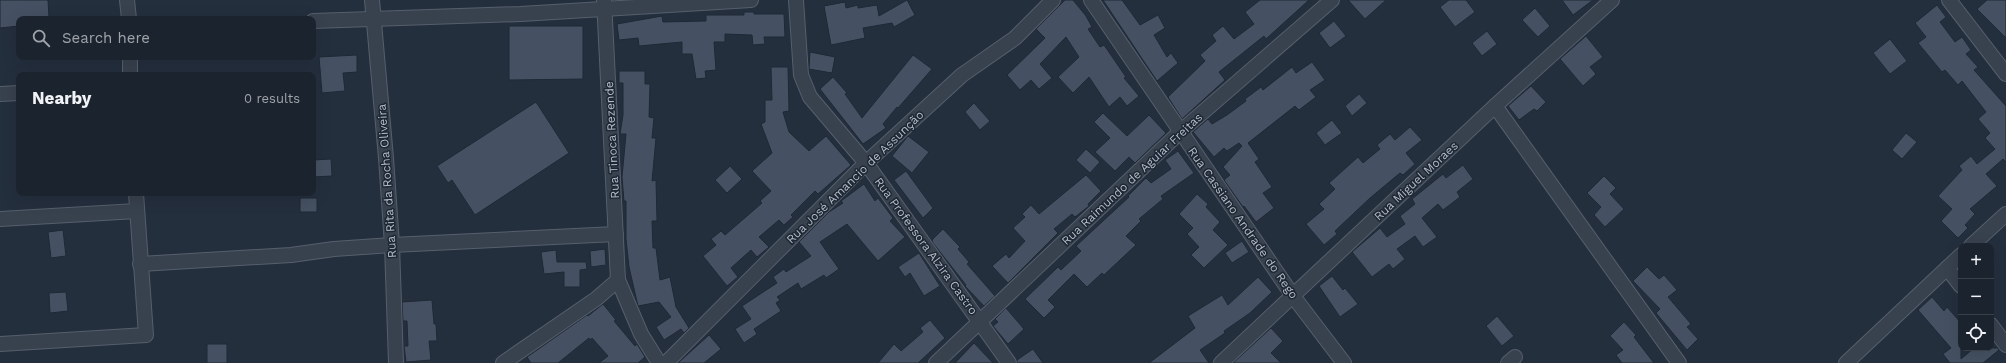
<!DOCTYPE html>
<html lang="en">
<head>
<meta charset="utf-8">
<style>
  body { margin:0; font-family:"Work Sans",sans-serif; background:#242b36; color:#f1f3f6 }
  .controls { position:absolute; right:12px; bottom:12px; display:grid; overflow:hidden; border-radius:8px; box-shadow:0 4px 16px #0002 }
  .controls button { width:36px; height:36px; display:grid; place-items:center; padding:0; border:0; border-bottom:1px solid #39404a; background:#1b232e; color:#f1f3f6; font:20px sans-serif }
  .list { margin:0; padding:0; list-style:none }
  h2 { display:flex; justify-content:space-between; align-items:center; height:52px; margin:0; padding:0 16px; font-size:17px }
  h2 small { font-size:13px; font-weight:400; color:#a0a4aa }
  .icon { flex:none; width:22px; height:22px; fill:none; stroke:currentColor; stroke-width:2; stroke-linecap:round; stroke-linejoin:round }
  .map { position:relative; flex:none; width:2006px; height:363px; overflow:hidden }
  .search { position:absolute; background:#1b232e; box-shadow:0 4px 16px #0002; left:16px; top:16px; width:300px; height:44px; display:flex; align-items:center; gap:10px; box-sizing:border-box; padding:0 14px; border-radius:8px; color:#a0a4aa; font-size:15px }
  .panel { position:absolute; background:#1b232e; box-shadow:0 4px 16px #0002; left:16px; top:72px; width:300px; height:124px; border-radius:8px }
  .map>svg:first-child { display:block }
</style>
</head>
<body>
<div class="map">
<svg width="2006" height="363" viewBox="0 0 2006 363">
  <rect width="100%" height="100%" fill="#242f3e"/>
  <g fill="#455162" stroke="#1f2835">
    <path d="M0,0H48L49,17L19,19V26L0,28Z"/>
    <path d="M907,0L915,15L894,27L892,23L863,28L865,38L831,45L824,6L845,2L846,8L858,5V8L877,5L879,16Z"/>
    <path d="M1065,0H1073L1086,16L1092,27L1088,29L1100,47L1104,45L1126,77L1124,78L1139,96L1127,106L1120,97L1109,107L1089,77L1073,93L1058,77L1079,57L1066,37L1040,64L1052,78L1039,89L1031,80L1020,90L1007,75L1045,38L1036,29Z"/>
    <path d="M1103,0H1122L1140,25L1158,15L1165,28L1154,35L1167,57L1171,53L1178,63L1157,81Z"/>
    <path d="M1260,0H1309L1266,39L1264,36L1219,72L1225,80L1182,119L1168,97L1205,61L1200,55L1216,41L1212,35L1223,26L1234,39L1254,24L1245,12Z"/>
    <path d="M1348,0H1386L1365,19Z"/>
    <path d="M1449,0H1466L1475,12L1455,27L1440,7Z"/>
    <path d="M1562,0H1593L1573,15Z"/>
    <path d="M1987,0H2006V38L1977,9Z"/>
    <path d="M1937,5L1946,17L1940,22L1955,42L1962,37L1971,50L1966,54L1978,67L1974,70L2006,106V162L2003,159L1986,174L1997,186L1970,209L1975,214L1965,225L1968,228L1958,238L1941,221L1952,209L1938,196L1962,170L1959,166L1971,156L1977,164L1995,149L1985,138L1990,133L1978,119L1986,112L1962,81L1958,85L1945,70L1942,72L1918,43L1926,37L1915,23Z"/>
    <path d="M1535,8L1550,26L1538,37L1522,20Z"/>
    <path d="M744,12H754V14H784L785,37H764L765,44L753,45L752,35L725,34V42H714L716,70L705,71L706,78L696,79L692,54H682V42L639,46L638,38L619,40L617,24L662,16L663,22L706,21V15H744Z"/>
    <path d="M1334,21L1346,36L1330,48L1319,33Z"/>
    <path d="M509,26H583V79L509,80Z"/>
    <path d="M1487,31L1497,44L1482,56L1472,43Z"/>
    <path d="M1586,36L1603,57L1590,67L1596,74L1583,86L1560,59Z"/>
    <path d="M1890,39L1907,61L1890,74L1873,53Z"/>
    <path d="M810,52L835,57L832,73L809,69Z"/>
    <path d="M357,55V72L343,73L345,91L322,93L319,57Z"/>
    <path d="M913,55L932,69L898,108L897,107L883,124L886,128L863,144L820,89L833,77L847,93L845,94L862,118Z"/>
    <path d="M1312,62L1325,80L1310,90L1316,97L1299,110L1295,106L1248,143L1259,159L1255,162L1272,187L1263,193L1274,208L1256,222L1244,206L1243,207L1224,180L1230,175L1223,167L1242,146L1239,143L1227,151L1224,148L1214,157L1193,132L1208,119L1212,124L1227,115L1246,101L1245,99L1261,87L1263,90L1292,67L1296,73Z"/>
    <path d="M771,67H788L789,111L783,112L789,132L809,151L826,136L851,165L818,194L815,191L791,215L793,217L784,225L779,220L759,237L769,247L757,257L751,250L731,268L738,277L727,286L703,256L716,245L711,239L721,231L725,235L762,203L760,201L771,191L752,171L772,153L761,124L765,122V100H772Z"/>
    <path d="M619,71H645V84H650L649,117L654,118L652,138H656L652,181L656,180L657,221H652L653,248H656L660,280L670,277L676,307L689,328L684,333L681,329L664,340L656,327L671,317L659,302L638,306L629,267L626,239V201H624L622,177L626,134H620L623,115V83H619Z"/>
    <path d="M1531,86L1546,102L1537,111L1534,109L1519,120L1508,106Z"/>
    <path d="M1359,94L1367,103L1352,116L1345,106Z"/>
    <path d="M536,102L569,153L475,215L452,180L448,183L437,166Z"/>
    <path d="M974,103L990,121L980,130L965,112Z"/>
    <path d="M1103,113L1127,136L1149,115L1166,133L1135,163L1129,157L1115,171L1095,152L1110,138L1094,122Z"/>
    <path d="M1332,120L1342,133L1325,145L1316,133Z"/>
    <path d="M1410,127L1422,140L1406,153L1415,164L1403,175L1400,173L1370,198L1335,231L1337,234L1324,245L1306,224L1324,209L1319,204L1335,189L1329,183L1358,157L1363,163L1380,149L1377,145L1390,134L1395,140Z"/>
    <path d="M1906,133L1917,142L1902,159L1892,150Z"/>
    <path d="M908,136L929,152L912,173L892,156Z"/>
    <path d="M1086,149L1100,162L1090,173L1076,160Z"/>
    <path d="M1178,151L1194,173L1161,196L1163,199L1139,219L1141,221L1126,236L1136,245L1121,259L1104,275L1102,273L1087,287L1074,274L1048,300L1055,307L1044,318L1025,299L1058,267L1061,270L1081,251L1076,246L1129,197L1128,196L1146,178L1151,183L1171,169L1165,160Z"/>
    <path d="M331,159L332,176L313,177V160Z"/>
    <path d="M1463,165L1473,179L1457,192L1460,197L1443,210L1438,204L1422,218L1437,237L1423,247L1415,236L1397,249L1405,259L1393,269L1389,264L1372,277L1352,252L1380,228L1387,237L1405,224L1400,216L1415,204L1412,199L1443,174L1446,178Z"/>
    <path d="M730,166L742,179L727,193L715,180Z"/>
    <path d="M906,171L933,208L923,218L894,180Z"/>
    <path d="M1086,175L1101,191L1088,204L1089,206L1075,217L1072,214L1054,229L1058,233L1008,283L992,266L1006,254L1009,258L1025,241L1013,228L1025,217L1022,214L1031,205L1039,214Z"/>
    <path d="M1604,176L1616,188L1610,194L1624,209L1605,227L1594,215L1601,207L1587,193Z"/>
    <path d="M864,184L875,201L878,198L893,218L890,221L905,237L878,261L847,224L820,242L839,269L826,278L824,275L801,289L798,283L777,297L780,300L776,303L781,311L754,329L757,334L744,343L735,329L751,319L742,306L777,283L773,277L784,269L786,272L811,256L799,242L829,212L843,203L841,201Z"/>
    <path d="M1197,194L1208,204L1206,207L1220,222L1213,230L1228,245L1204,268L1191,255L1199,247L1187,234L1193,228L1179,214Z"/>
    <rect x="300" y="198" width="17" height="14"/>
    <path d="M943,229L960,247L958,249L969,262L967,264L995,296L984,306L965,286L966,285L933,243L932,240Z"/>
    <path d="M63,230L66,256L51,258L48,232Z"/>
    <path d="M1242,241L1249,252L1232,263L1225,253Z"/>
    <path d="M605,249L606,265L591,267L590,251Z"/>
    <path d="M556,250L557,262H586L587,269L580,270V287H564V272L544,274L541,252Z"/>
    <path d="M919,253L940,286L924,296L910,273L905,277L898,267Z"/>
    <path d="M1647,267L1659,279L1664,275L1677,290L1668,297L1691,324L1687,327L1698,339L1687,350L1656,313L1660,309L1633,281Z"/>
    <path d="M1332,276L1343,290L1345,288L1358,304L1340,317L1319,286Z"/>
    <path d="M1258,277L1272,292L1250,313L1224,331L1225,333L1200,350L1209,363H1149L1195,328L1188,316L1222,295L1228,305Z"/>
    <path d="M66,292L68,311L50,313L49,293Z"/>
    <path d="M1932,297L1944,311L1947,307L1961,323V359L1974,348H1998L1999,350L1983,363H1950L1943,354L1951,348L1918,310Z"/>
    <path d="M432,300L434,324H436L437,341H429L431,360L406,362L404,346H408L407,321H403L402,302Z"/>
    <path d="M603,304L616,320L614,321L635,346L637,344L645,357L638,363H599L608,356L592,338L590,340L589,338L558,363H531L527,357L587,315L588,316Z"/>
    <path d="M1006,308L1024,329L1008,344L993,326L998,322L995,319Z"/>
    <path d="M1497,316L1514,336L1502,346L1486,326Z"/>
    <path d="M930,320L945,338L918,363H878L894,344L901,351L923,332L920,328Z"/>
    <path d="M1624,322L1636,335L1634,337L1654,363H1622L1616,355L1623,350L1610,336Z"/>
    <path d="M1271,328L1283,341L1271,353L1281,363H1233Z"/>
    <path d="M709,335L721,349L704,363H678Z"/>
    <path d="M974,343L993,363H955Z"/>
    <rect x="207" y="344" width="20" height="19"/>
    <path d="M1033,349L1043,363H1017V360Z"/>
  </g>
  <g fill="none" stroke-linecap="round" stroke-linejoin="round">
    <defs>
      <g id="minor">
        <path d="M127,0L129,19"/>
        <path d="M372,0L386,158L392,245L396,363"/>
        <path d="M604,0L618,280L641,334L659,363"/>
        <path d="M796,0L801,75L810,97L866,163L1009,363"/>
        <path d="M1091,0L1293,296L1344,363"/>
        <path d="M1949,0L2006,74"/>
        <path d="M313,21L521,14L751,0"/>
        <path d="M130,57V75"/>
        <path d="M0,94L19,93"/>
        <path d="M1495,106L1679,363"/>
        <path d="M0,219L137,211"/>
        <path d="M1971,246L2006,214"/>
        <path d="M140,264L291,255L334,249L392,245L616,234"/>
        <path d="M1947,268L1961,286"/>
        <path d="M1991,325L2006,345"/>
        <path d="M0,344L146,335L136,193"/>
        <path d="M503,363L596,299L618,280"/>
        <path d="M666,363L866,163L962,75L1015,38L1053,0"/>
        <path d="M936,363L1180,132L1332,0"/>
        <path d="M1221,363L1495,106L1612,0"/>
        <path d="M1508,363L1515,357"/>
        <path d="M1846,363L1961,255"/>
      </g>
    </defs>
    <use href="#minor" stroke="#565f6c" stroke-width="16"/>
    <use href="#minor" stroke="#38414e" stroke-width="14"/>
  </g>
  <g text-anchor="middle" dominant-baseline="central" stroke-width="3" stroke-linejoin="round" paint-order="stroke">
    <g font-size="12" fill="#b4bcc9" stroke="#1d2633">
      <text transform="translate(612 140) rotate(-93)">Rua Tinoca Rezende</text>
      <text transform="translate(855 177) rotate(-44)">Rua José Amancio de Assunção</text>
      <text transform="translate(1132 179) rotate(-43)">Rua Raimundo de Aguiar Freitas</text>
      <text transform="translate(387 181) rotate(-94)">Rua Rita da Rocha Oliveira</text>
      <text transform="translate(1416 181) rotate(-43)">Rua Miguel Moraes</text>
      <text transform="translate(1243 223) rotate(55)">Rua Cassiano Andrade do Rego</text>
      <text transform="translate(926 246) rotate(54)">Rua Professora Alzira Castro</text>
    </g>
  </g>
</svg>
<div class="controls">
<button>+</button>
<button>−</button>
<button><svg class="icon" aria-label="locate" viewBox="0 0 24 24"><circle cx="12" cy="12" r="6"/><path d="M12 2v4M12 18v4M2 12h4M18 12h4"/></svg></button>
</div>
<div class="search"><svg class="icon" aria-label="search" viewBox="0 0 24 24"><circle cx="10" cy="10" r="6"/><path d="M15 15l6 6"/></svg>Search here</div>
<section class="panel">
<h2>Nearby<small>0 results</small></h2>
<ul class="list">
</ul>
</section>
</div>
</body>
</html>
